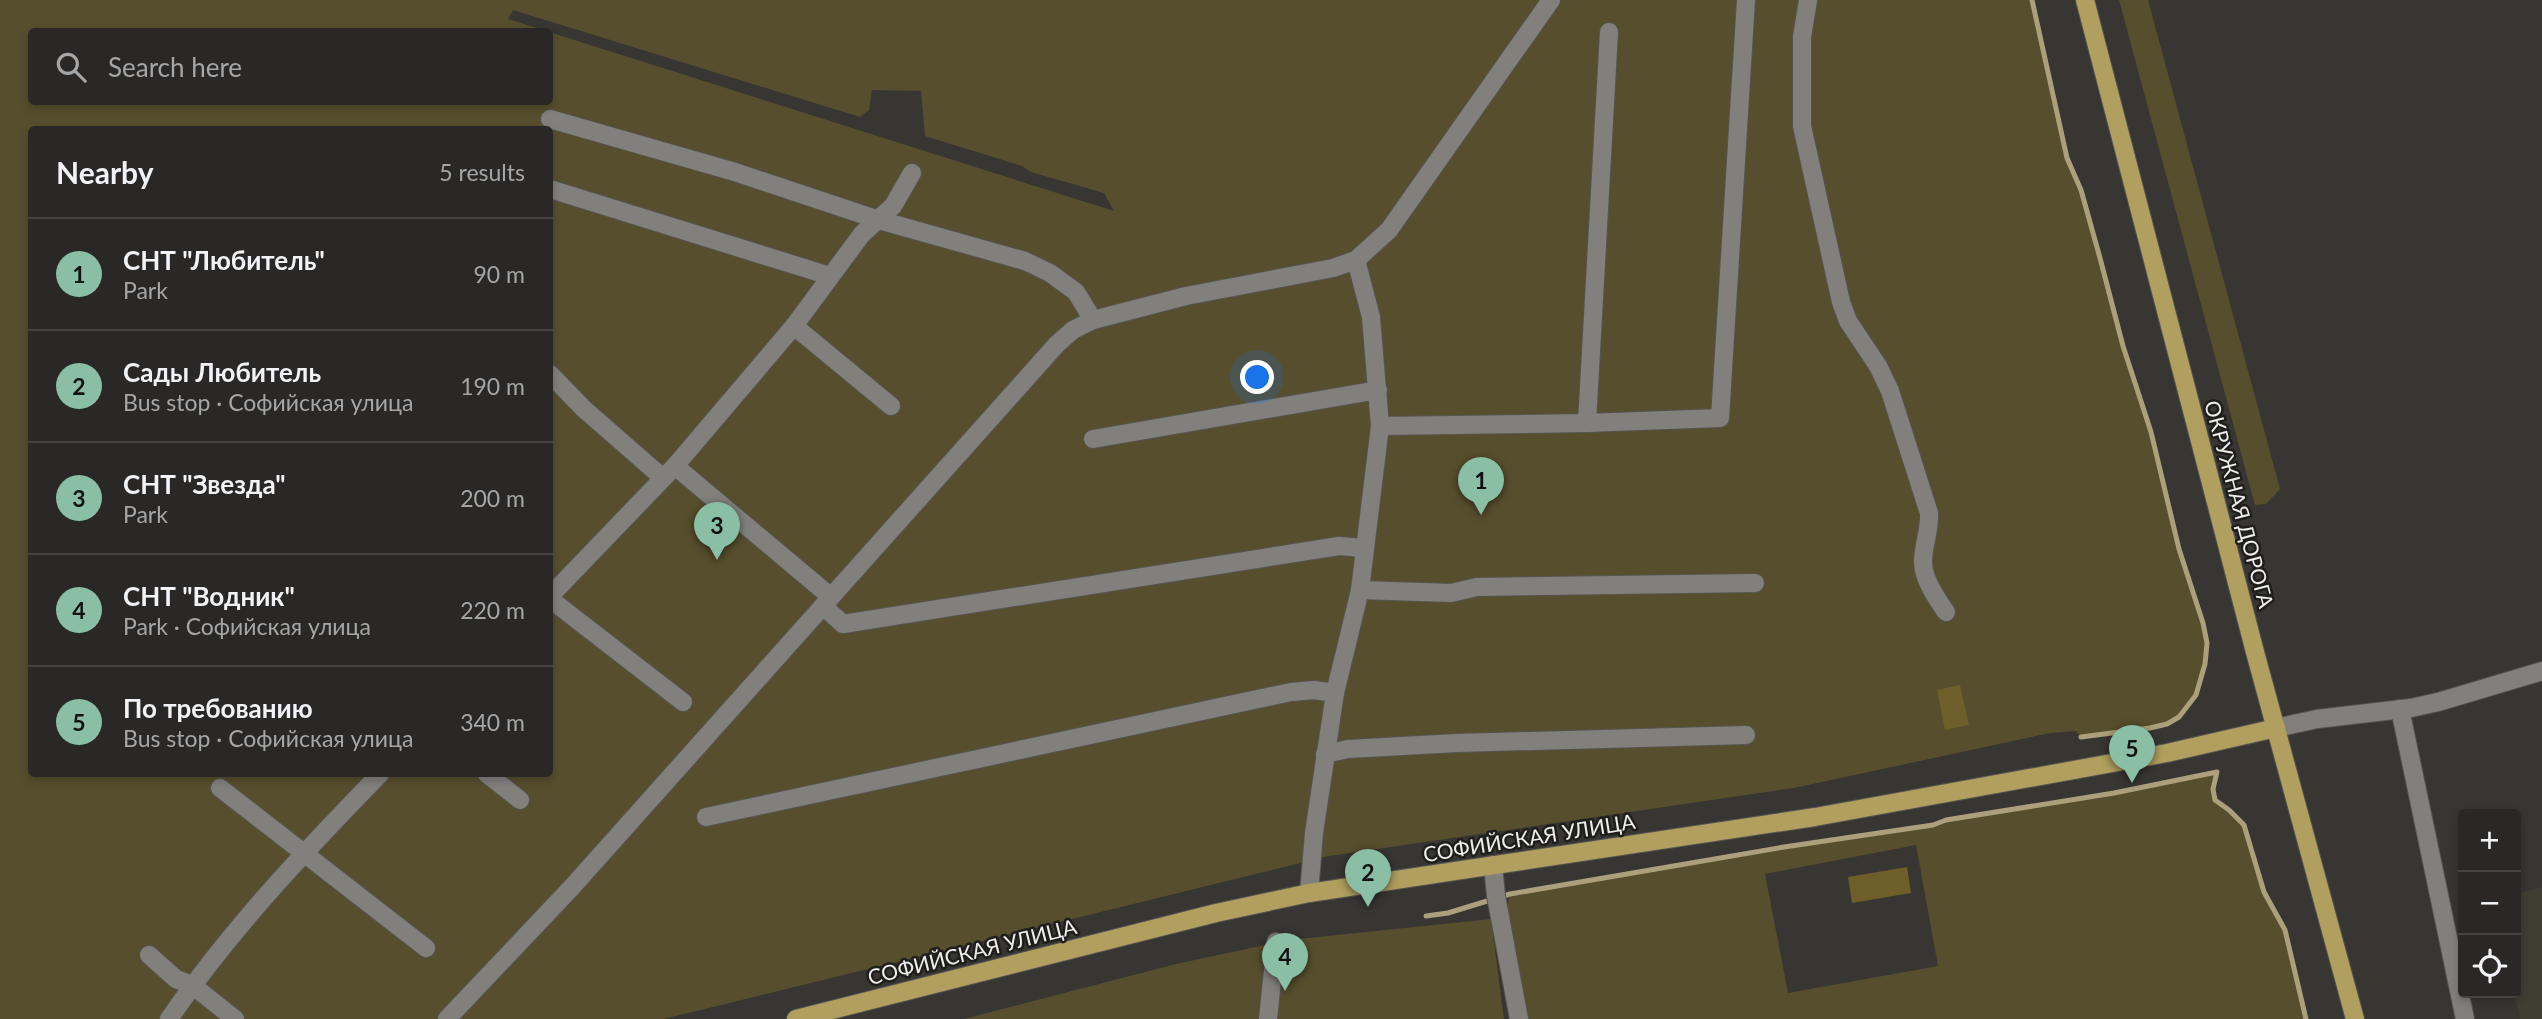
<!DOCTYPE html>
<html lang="en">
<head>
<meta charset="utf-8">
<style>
  body { margin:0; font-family:Lato,sans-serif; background:#32302e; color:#f1f3f6 }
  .controls { position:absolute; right:21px; bottom:21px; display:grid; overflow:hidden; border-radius:7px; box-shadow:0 4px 10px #0003 }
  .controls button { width:63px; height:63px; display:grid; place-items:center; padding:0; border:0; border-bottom:2px solid #464443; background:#2a2826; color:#f1f3f6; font:35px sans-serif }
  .you { position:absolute; left:1258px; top:378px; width:24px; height:24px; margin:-18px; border:5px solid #fff; border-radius:50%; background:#1a73e8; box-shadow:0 0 0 10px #1a73e833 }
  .badge { display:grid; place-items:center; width:46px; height:46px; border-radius:50%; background:#8abfa5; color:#111; font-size:23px; font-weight:700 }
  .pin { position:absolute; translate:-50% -58px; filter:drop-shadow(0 2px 4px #0008) }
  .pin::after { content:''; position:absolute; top:37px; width:24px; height:21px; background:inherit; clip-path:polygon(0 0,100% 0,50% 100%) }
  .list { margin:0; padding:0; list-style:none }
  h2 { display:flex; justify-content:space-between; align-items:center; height:91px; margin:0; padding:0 28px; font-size:30px }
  h2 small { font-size:23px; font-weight:400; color:#a5a6a7 }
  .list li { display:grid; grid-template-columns:46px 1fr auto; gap:21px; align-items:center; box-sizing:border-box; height:112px; padding:0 28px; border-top:2px solid #464443 }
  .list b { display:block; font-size:26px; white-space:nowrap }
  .list p { margin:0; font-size:23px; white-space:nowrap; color:#a5a6a7 }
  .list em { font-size:23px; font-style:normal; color:#a5a6a7 }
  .icon { flex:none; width:38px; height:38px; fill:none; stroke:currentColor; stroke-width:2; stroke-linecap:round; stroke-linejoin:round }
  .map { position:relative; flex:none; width:2542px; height:1019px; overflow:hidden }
  .search { position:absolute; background:#2a2826; box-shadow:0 4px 10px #0003; left:28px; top:28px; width:525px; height:77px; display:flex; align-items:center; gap:18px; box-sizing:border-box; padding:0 24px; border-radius:7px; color:#a5a6a7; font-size:26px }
  .panel { position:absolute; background:#2a2826; box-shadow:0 4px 10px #0003; left:28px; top:126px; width:525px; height:651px; border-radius:7px }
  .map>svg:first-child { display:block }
</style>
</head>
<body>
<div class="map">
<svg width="2542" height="1019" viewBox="0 0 2542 1019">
  <rect width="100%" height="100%" fill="#383633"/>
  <path fill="#403d33" d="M2542,887V1019H2520L2514,993L2516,894Z"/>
  <g fill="#574e2d" fill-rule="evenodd">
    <path d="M0,0H2032L2067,158L2081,190L2100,258L2123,346L2151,432L2179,549L2203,623L2207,643L2205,664L2196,695L2179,717L2167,724L2150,728L2081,737L2076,731L2050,733L1794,788L1329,856L664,1019H0ZM513,10L860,117L869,110L872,90L921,91L925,136L1022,166L1031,172L1104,193L1114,211L508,19ZM32,32H550V102H32ZM32,130H550V774H32Z"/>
    <path d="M2119,0H2148L2280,489L2266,504L2255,505Z"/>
    <path d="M2217,772L2213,789L2215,800L2244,825L2264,892L2285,930L2306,1019H1527L1506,914L1510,894L1784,847L1933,825L1946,820L2114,793ZM1916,845L1938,966L1788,993L1765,874Z"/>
    <path d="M1491,919L1504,1019H964L1176,964L1289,940Z"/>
  </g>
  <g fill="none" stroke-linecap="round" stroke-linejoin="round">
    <g stroke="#aba07b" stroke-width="5">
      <path d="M2032,0L2067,158L2081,190L2100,258L2123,346L2151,432L2179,549L2203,623L2207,643L2205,664L2196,695L2179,717L2167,724L2150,728L2081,737"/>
      <path d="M1426,916L1448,913L1510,894L1784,847L1933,825L1946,820L2114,793L2217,772L2213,789L2215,800L2229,810L2244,825L2264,892L2285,930L2306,1019"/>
    </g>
  </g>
  <g fill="#6d5e2a">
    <path d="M1960,685L1969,725L1945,730L1937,690Z"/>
    <path d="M1907,867L1911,893L1852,903L1848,877Z"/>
  </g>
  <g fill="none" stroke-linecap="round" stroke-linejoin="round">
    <defs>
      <g id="minor">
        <path d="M1808,0L1802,37V126L1841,302L1848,321L1878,366L1890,391L1929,513C1930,531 1923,545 1923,562C1923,579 1937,599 1946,612"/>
        <path d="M550,119L735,172L879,220L1025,261L1050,273L1076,292L1093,320"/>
        <path d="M550,189L830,276"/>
        <path d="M794,326L891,406"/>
        <path d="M550,374L584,409L663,478"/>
        <path d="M1587,423L1609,32"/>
        <path d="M1380,426L1587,423L1720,418L1746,0"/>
        <path d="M1093,439L1378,390"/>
        <path d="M675,466L831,597"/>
        <path d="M1360,590L1451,593L1477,587L1755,583"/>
        <path d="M550,596L675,466L794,326L862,234L893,206L912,173"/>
        <path d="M550,599L683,702"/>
        <path d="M823,606L843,624L1339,546L1364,548"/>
        <path d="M2400,709L2465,1019"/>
        <path d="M2276,728L2317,719L2411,708L2438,702L2542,671"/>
        <path d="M1325,754L1348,749L1457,743L1746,735"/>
        <path d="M487,774L520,800"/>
        <path d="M220,788L426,948"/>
        <path d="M706,817L1291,692L1314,690L1335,693"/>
        <path d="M1493,865L1496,896L1519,1019"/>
        <path d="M1309,893L1314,833L1335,693L1360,590L1380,426L1371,317L1356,260"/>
        <path d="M149,955L176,979L192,985L235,1019"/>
        <path d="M169,1019C230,930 305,851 380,774"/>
        <path d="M447,1019L572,887L1057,344L1073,330L1093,320L1186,296L1333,268L1356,260L1389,230L1551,0"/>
        <path d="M1268,1019L1276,942"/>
      </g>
      <g id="major">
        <path d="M2085,0L2255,652L2355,1019"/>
        <path d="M796,1019L1216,913L1309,893L1815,817L2167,753L2276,728"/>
      </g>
    </defs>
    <use href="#minor" stroke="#555451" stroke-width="20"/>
    <use href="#major" stroke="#555451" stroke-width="20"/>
    <use href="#minor" stroke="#81807c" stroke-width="18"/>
    <use href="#major" stroke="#b09f5e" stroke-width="18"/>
  </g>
  <g text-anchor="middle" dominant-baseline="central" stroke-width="5" stroke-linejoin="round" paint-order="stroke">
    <g font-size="21" fill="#efeeec" stroke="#1e1e1c">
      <text transform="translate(2240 504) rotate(75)">ОКРУЖНАЯ ДОРОГА</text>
      <text transform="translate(1529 837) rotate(-9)">СОФИЙСКАЯ УЛИЦА</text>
      <text transform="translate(972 951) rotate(-14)">СОФИЙСКАЯ УЛИЦА</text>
    </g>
  </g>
</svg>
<div class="controls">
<button>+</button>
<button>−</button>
<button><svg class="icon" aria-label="locate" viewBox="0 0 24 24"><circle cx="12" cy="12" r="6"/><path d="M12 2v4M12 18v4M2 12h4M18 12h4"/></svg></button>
</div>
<div class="you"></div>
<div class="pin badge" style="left:1481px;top:515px">1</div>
<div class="pin badge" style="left:1368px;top:907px">2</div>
<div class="pin badge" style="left:717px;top:560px">3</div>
<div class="pin badge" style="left:1285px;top:991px">4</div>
<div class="pin badge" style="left:2132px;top:783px">5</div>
<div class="search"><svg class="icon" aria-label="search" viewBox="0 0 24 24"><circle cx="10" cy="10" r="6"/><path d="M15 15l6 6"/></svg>Search here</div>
<section class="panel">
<h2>Nearby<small>5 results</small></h2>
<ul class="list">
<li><span class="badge">1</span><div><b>СНТ &quot;Любитель&quot;</b><p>Park</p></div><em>90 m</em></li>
<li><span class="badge">2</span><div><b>Сады Любитель</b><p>Bus stop · Софийская улица</p></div><em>190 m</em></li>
<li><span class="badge">3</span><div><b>СНТ &quot;Звезда&quot;</b><p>Park</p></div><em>200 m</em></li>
<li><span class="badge">4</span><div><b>СНТ &quot;Водник&quot;</b><p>Park · Софийская улица</p></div><em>220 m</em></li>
<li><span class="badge">5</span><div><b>По требованию</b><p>Bus stop · Софийская улица</p></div><em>340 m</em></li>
</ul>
</section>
</div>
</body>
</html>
